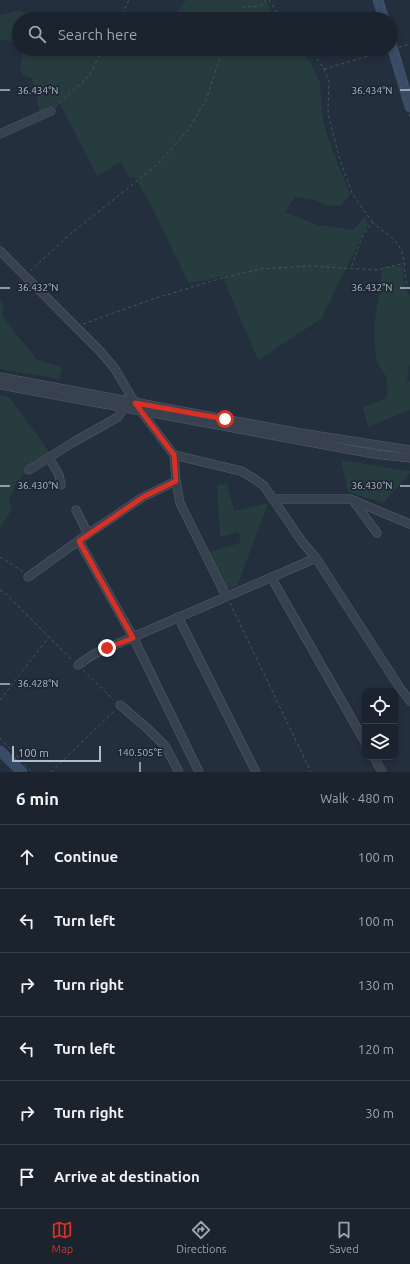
<!DOCTYPE html>
<html lang="en">
<head>
<meta charset="utf-8">
<style>
  body { margin:0; font-family:Ubuntu,sans-serif; background:#282f3a; color:#f1f3f6 }
  .controls { position:absolute; right:12px; bottom:12px; display:grid; overflow:hidden; border-radius:8px; box-shadow:0 2px 6px #0003 }
  .controls button { width:36px; height:36px; display:grid; place-items:center; padding:0; border:0; border-bottom:1px solid #39404a; background:#1b232e; color:#f1f3f6; font:20px sans-serif }
  .scale { position:absolute; left:12px; bottom:10px; width:89px; box-sizing:border-box; padding-left:4px; border:2px solid #b4bcc9; border-top:0; font-size:11px; line-height:14px; white-space:nowrap; color:#b4bcc9; -webkit-text-stroke:3px #1d2633; paint-order:stroke }
  .stop { position:absolute; width:12px; height:12px; margin:-9px; border:3px solid #d93025; border-radius:50%; background:#fff }
  .stop.end { background:#d93025; border-color:#fff; box-shadow:0 1px 4px #0008 }
  .list { margin:0; padding:0; list-style:none }
  h2 { display:flex; justify-content:space-between; align-items:center; height:52px; margin:0; padding:0 16px; font-size:17px }
  h2 small { font-size:13px; font-weight:400; color:#a0a4aa }
  .list li { display:grid; grid-template-columns:26px 1fr auto; gap:12px; align-items:center; box-sizing:border-box; height:64px; padding:0 16px; border-top:1px solid #39404a }
  .list b { display:block; font-size:15px; white-space:nowrap }
  .list em { font-size:13px; font-style:normal; color:#a0a4aa }
  .icon { flex:none; width:22px; height:22px; fill:none; stroke:currentColor; stroke-width:2; stroke-linecap:round; stroke-linejoin:round }
  .map { position:relative; flex:none; width:410px; height:772px; overflow:hidden }
  .search { position:absolute; background:#1b232e; box-shadow:0 2px 6px #0003; left:12px; right:12px; top:12px; height:44px; display:flex; align-items:center; gap:10px; box-sizing:border-box; padding:0 14px; border-radius:22px; color:#a0a4aa; font-size:15px }
  .sheet { height:436px; background:#1b232e }
  nav { display:flex; justify-content:space-around; align-items:center; box-sizing:border-box; height:56px; border-top:1px solid #39404a; background:#1b232e; font-size:11px; color:#a0a4aa }
  nav a { display:grid; justify-items:center; gap:2px }
  nav .on { color:#d93025 }
  .map>svg:first-child { display:block }
</style>
</head>
<body>
<div class="map">
<svg width="410" height="772" viewBox="0 0 410 772">
  <rect width="100%" height="100%" fill="#242f3e"/>
  <g fill="#263c3f">
    <path d="M186,0H266L276,19H172Z"/>
    <path d="M17,11L76,19H19V42L0,40V15Z"/>
    <path d="M22,49H300L309,60L320,82L322,115L327,135L350,195L340,206L324,205L315,200L295,197L285,212L317,225L353,230L365,216L368,224L321,319L258,360L222,276L203,281L188,282L151,205L134,176L130,178L121,162L97,176L60,103L40,112L32,78L23,75L20,69L23,53Z"/>
    <path d="M403,266L404,285L410,296V364L407,380L410,382V410L368,427L363,407L387,398V378L376,360L374,326L383,267Z"/>
    <path d="M0,300L4,305L2,316L37,360L62,367L59,379L0,369Z"/>
    <path d="M0,395L9,397L50,453L28,470L16,484L9,501L12,509L0,528Z"/>
    <path d="M341,460L410,471V473L383,503L348,492Z"/>
    <path d="M227,484L234,511L268,503L237,586L226,589L209,552L240,543L239,532L220,537L217,485Z"/>
  </g>
  <g fill="none" stroke-linecap="round" stroke-linejoin="round">
    <g stroke="#394c67" stroke-width="11">
      <path d="M378,0L384,19"/>
      <path d="M391,43L410,107"/>
      <path d="M0,751L22,772"/>
    </g>
    <defs>
      <g id="minor">
        <path d="M0,134L51,111"/>
        <path d="M0,251L100,351L115,369L135,403L174,455L176,481L180,503L226,596"/>
        <path d="M0,377L300,433L410,450"/>
        <path d="M0,385L298,440L374,454L410,458"/>
        <path d="M174,455L241,471L253,478L264,486L303,543L316,558L400,688L410,701"/>
        <path d="M49,458L59,475L61,485"/>
        <path d="M29,470L72,443L118,417L124,408"/>
        <path d="M273,499H350L410,524"/>
        <path d="M355,501V503L377,533"/>
        <path d="M76,510L88,534"/>
        <path d="M79,541L133,637L199,772"/>
        <path d="M28,577L88,534L143,497L176,481"/>
        <path d="M271,577L365,742"/>
        <path d="M178,617L256,772"/>
        <path d="M78,665L94,654L316,558"/>
        <path d="M120,705L148,729L165,746L179,772"/>
        <path d="M374,757L382,772"/>
      </g>
    </defs>
    <use href="#minor" stroke="#565f6c" stroke-width="9"/>
    <g stroke="#44595c" stroke-width="1" stroke-dasharray="3 3" stroke-linecap="butt">
      <path d="M269,0L282,19"/>
      <path d="M374,0L380,19"/>
      <path d="M382,0L387,19"/>
      <path d="M119,19L129,0"/>
      <path d="M237,19L244,7L260,6L266,0"/>
      <path d="M391,30L410,91"/>
      <path d="M310,49L324,69L329,82L328,114L339,157L352,193L372,222L362,237L351,268"/>
      <path d="M390,51L410,117"/>
      <path d="M324,69L410,44"/>
      <path d="M55,107L89,76L103,49"/>
      <path d="M372,222C381,231 394,236 400,248C407,261 402,278 410,291"/>
      <path d="M30,271L69,235L157,165L189,129L206,100L223,49"/>
      <path d="M83,324L153,299L222,278L261,269L310,266L377,270L405,263"/>
      <path d="M0,557L10,563L23,572"/>
      <path d="M0,590L5,593L72,660"/>
      <path d="M230,603L311,772"/>
      <path d="M83,670L114,700"/>
      <path d="M0,700L48,638"/>
      <path d="M0,738L32,772"/>
      <path d="M51,772L115,710"/>
    </g>
    <use href="#minor" stroke="#38414e" stroke-width="8"/>
  </g>
  <g fill="none" stroke-linecap="round" stroke-linejoin="round">
    <path stroke="#d93025" stroke-width="5" d="M107,648L133,638L79,541L143,497L176,481L174,455L135,403L225,419"/>
  </g>
  <path fill="none" stroke="#b4bcc9" stroke-width="1.5" d="M0,90H10M400,90H410M0,288H10M400,288H410M0,486H10M400,486H410M0,684H10M140,762V772"/>
  <g font-size="10" text-anchor="middle" fill="#b4bcc9" stroke="#1d2633" stroke-width="3.5" stroke-linejoin="round" paint-order="stroke">
    <text x="38" y="94">36.434°N</text>
    <text x="372" y="94">36.434°N</text>
    <text x="38" y="291">36.432°N</text>
    <text x="372" y="291">36.432°N</text>
    <text x="38" y="489">36.430°N</text>
    <text x="372" y="489">36.430°N</text>
    <text x="38" y="687">36.428°N</text>
    <text x="140" y="756">140.505°E</text>
  </g>
</svg>
<div class="controls">
<button><svg class="icon" aria-label="locate" viewBox="0 0 24 24"><circle cx="12" cy="12" r="6"/><path d="M12 2v4M12 18v4M2 12h4M18 12h4"/></svg></button>
<button><svg class="icon" aria-label="layers" viewBox="0 0 24 24"><path d="M12 4l9 5-9 5-9-5zM3 14l9 5 9-5"/></svg></button>
</div>
<div class="scale">100 m</div>
<div class="stop" style="left:225px;top:419px"></div>
<div class="stop end" style="left:107px;top:648px"></div>
<div class="search"><svg class="icon" aria-label="search" viewBox="0 0 24 24"><circle cx="10" cy="10" r="6"/><path d="M15 15l6 6"/></svg>Search here</div>
</div>
<section class="sheet">
<h2>6 min<small>Walk · 480 m</small></h2>
<ul class="list">
<li><svg class="icon" aria-label="ahead" viewBox="0 0 24 24"><path d="M12 20V5M6 11l6-6 6 6"/></svg><div><b>Continue</b></div><em>100 m</em></li>
<li><svg class="icon" aria-label="left" viewBox="0 0 24 24"><path d="M17 20v-9H6M10 6l-5 5 5 5"/></svg><div><b>Turn left</b></div><em>100 m</em></li>
<li><svg class="icon" aria-label="right" viewBox="0 0 24 24"><path d="M7 20v-9h11M14 6l5 5-5 5"/></svg><div><b>Turn right</b></div><em>130 m</em></li>
<li><svg class="icon" aria-label="left" viewBox="0 0 24 24"><path d="M17 20v-9H6M10 6l-5 5 5 5"/></svg><div><b>Turn left</b></div><em>120 m</em></li>
<li><svg class="icon" aria-label="right" viewBox="0 0 24 24"><path d="M7 20v-9h11M14 6l5 5-5 5"/></svg><div><b>Turn right</b></div><em>30 m</em></li>
<li><svg class="icon" aria-label="arrive" viewBox="0 0 24 24"><path d="M6 21V4h12l-3 4 3 4H6"/></svg><div><b>Arrive at destination</b></div></li>
</ul>
</section>
<nav>
<a class="on"><svg class="icon" aria-label="map" viewBox="0 0 24 24"><path d="M3 6l6-2 6 2 6-2v14l-6 2-6-2-6 2zM9 4v14M15 6v14"/></svg>Map</a>
<a><svg class="icon" aria-label="directions" viewBox="0 0 24 24"><path d="M12 3l9 9-9 9-9-9zM9 14v-3h6M13 9l2 2-2 2"/></svg>Directions</a>
<a><svg class="icon" aria-label="saved" viewBox="0 0 24 24"><path d="M7 4h10v16l-5-4-5 4z"/></svg>Saved</a>
</nav>
</body>
</html>
